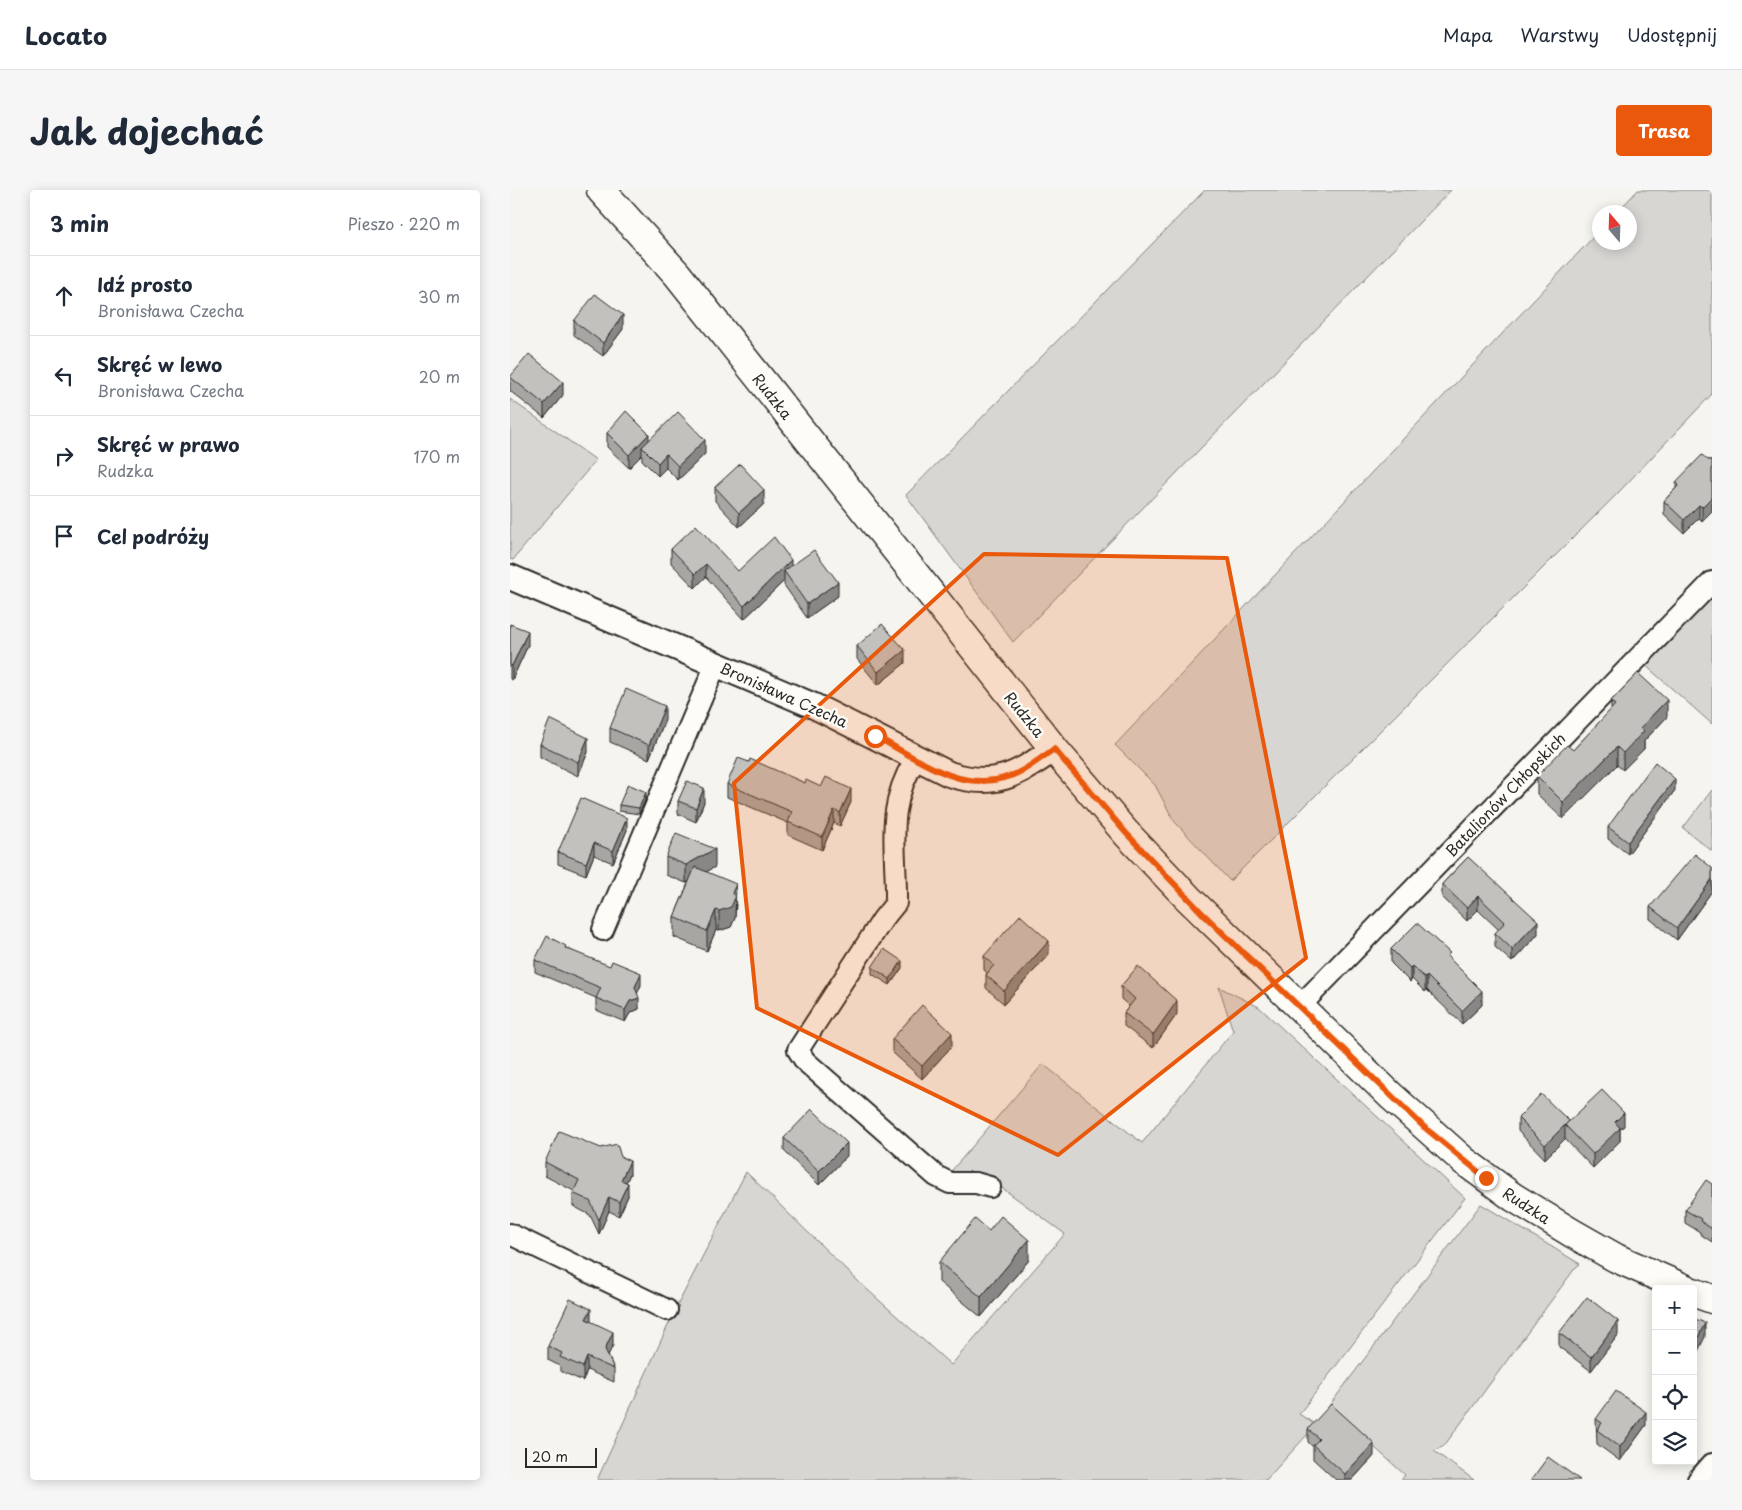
<!DOCTYPE html>
<html lang="pl">
<head>
<meta charset="utf-8">
<style>
  body { margin:0; font-family:"Playpen Sans",sans-serif; background:#f6f6f7; color:#1f2937 }
  .controls { position:absolute; right:15px; bottom:15px; display:grid; overflow:hidden; border-radius:5px; box-shadow:0 2px 12px #0003 }
  .controls button { width:45px; height:45px; display:grid; place-items:center; padding:0; border:0; border-bottom:1px solid #e0e1e3; background:#fff; color:#1f2937; font:25px sans-serif }
  .compass { position:absolute; left:1082px; top:15px; width:45px; height:45px; border-radius:50%; background:#fff; box-shadow:0 2px 12px #0003; rotate:341deg }
  .scale { position:absolute; left:15px; bottom:12px; width:72px; box-sizing:border-box; padding-left:5px; border:2px solid #2b2b2b; border-top:0; font-size:14px; line-height:18px; white-space:nowrap; color:#2b2b2b; -webkit-text-stroke:4px #fdfcf7; paint-order:stroke }
  .stop { position:absolute; width:15px; height:15px; margin:-11px; border:4px solid #ea580c; border-radius:50%; background:#fff }
  .stop.end { background:#ea580c; border-color:#fff; box-shadow:0 1px 5px #0008 }
  .list { margin:0; padding:0; list-style:none }
  h2 { display:flex; justify-content:space-between; align-items:center; height:65px; margin:0; padding:0 20px; font-size:21px }
  h2 small { font-size:16px; font-weight:400; color:#747a83 }
  .list li { display:grid; grid-template-columns:32px 1fr auto; gap:15px; align-items:center; box-sizing:border-box; height:80px; padding:0 20px; border-top:1px solid #e0e1e3 }
  .list b { display:block; font-size:19px; white-space:nowrap }
  .list p { margin:0; font-size:16px; white-space:nowrap; color:#747a83 }
  .list em { font-size:16px; font-style:normal; color:#747a83 }
  .icon { flex:none; width:28px; height:28px; fill:none; stroke:currentColor; stroke-width:2; stroke-linecap:round; stroke-linejoin:round }
  .map { position:relative; flex:none; width:1202px; height:1290px; overflow:hidden; border-radius:5px }
  header { display:flex; align-items:center; gap:30px; box-sizing:border-box; height:70px; padding:0 25px; background:#fff; border-bottom:1px solid #e0e1e3 }
  header strong { font-size:24px }
  nav { display:flex; gap:28px; margin-inline-start:auto; font-size:18px }
  .intro { display:flex; align-items:center; justify-content:space-between; box-sizing:border-box; height:120px; padding:0 30px }
  h1 { margin:0; font-size:35px }
  .button { padding:12px 22px; border-radius:5px; background:#ea580c; color:#fff; font-size:18px; font-weight:700 }
  main { display:flex; gap:30px; padding:0 30px }
  aside { flex:1; background:#fff; border-radius:5px; box-shadow:0 2px 12px #0003 }
  .map>svg:first-child { display:block }
</style>
</head>
<body>
<header>
<strong>Locato</strong>
<nav><a>Mapa</a><a>Warstwy</a><a>Udostępnij</a></nav>
</header>
<div class="intro"><h1>Jak dojechać</h1><a class="button">Trasa</a></div>
<main>
<aside>
<h2>3 min<small>Pieszo · 220 m</small></h2>
<ul class="list">
<li><svg class="icon" aria-label="ahead" viewBox="0 0 24 24"><path d="M12 20V5M6 11l6-6 6 6"/></svg><div><b>Idź prosto</b><p>Bronisława Czecha</p></div><em>30 m</em></li>
<li><svg class="icon" aria-label="left" viewBox="0 0 24 24"><path d="M17 20v-9H6M10 6l-5 5 5 5"/></svg><div><b>Skręć w lewo</b><p>Bronisława Czecha</p></div><em>20 m</em></li>
<li><svg class="icon" aria-label="right" viewBox="0 0 24 24"><path d="M7 20v-9h11M14 6l5 5-5 5"/></svg><div><b>Skręć w prawo</b><p>Rudzka</p></div><em>170 m</em></li>
<li><svg class="icon" aria-label="arrive" viewBox="0 0 24 24"><path d="M6 21V4h12l-3 4 3 4H6"/></svg><div><b>Cel podróży</b></div></li>
</ul>
</aside>
<div class="map">
<svg width="1202" height="1290" viewBox="0 0 1202 1290">
  <rect width="100%" height="100%" fill="#f5f4ef"/>
  <filter id="ink" filterUnits="userSpaceOnUse"><feTurbulence type="fractalNoise" baseFrequency=".02" numOctaves="2"/><feDisplacementMap in="SourceGraphic" scale="10" xChannelSelector="R" yChannelSelector="G"/><feConvolveMatrix kernelMatrix="1 2 1 2 8 2 1 2 1" color-interpolation-filters="sRGB"/></filter>
  <g filter="url(#ink)">
    <g fill="#d7d6d2" stroke="#81807e">
      <path d="M695,0H941L503,452L396,305Z"/>
      <path d="M1128,0H1202V204L1105,306L720,691L664,631L645,595L605,555L1089,41L1090,52H1120V22H1107Z"/>
      <path d="M0,209L86,270L3,370L0,369Z"/>
      <path d="M1202,406V534L1134,474Z"/>
      <path d="M1202,600V661L1173,638Z"/>
      <path d="M709,797L749,817L955,1008L789,1224L806,1235L756,1290H87L166,1118L236,982L350,1093L441,1175L555,1044L473,984L437,986L533,874L632,953L723,841Z"/>
      <path d="M971,1014L1070,1074L1066,1077L934,1256L924,1261L964,1290H891L895,1285L819,1216Z"/>
    </g>
    <g fill="none" stroke-linecap="round" stroke-linejoin="round">
      <defs>
        <g id="minor">
          <path d="M406,568C374,619 387,657 386,713L373,729L288,860L295,871L426,986L440,993H466L480,997"/>
          <path d="M93,740L206,474"/>
          <path d="M789,817L1202,392"/>
          <path d="M0,1044L157,1120"/>
          <path d="M1188,1290L1202,1274"/>
        </g>
        <path id="tertiary" d="M0,387L304,516L439,584C485,599 507,585 544,559"/>
        <g id="secondary">
          <path d="M91,0L167,84L544,559L616,643L678,708L880,905L954,971L1003,1007L1062,1043L1106,1068L1176,1099"/>
          <path d="M1183,1102L1202,1109"/>
        </g>
      </defs>
      <use href="#minor" stroke="#2b2b2b" stroke-width="24"/>
      <use href="#tertiary" stroke="#2b2b2b" stroke-width="28"/>
      <use href="#secondary" stroke="#2b2b2b" stroke-width="31"/>
      <use href="#minor" stroke="#fdfcf7" stroke-width="20"/>
      <use href="#tertiary" stroke="#fdfcf7" stroke-width="24"/>
      <use href="#secondary" stroke="#fdfcf7" stroke-width="28"/>
    </g>
    <g fill="#a7a6a3" stroke="#2b2b2b">
      <path d="M64,131L113,139L93,166L64,145Z"/>
      <path d="M0,187L53,205L34,228L0,201Z"/>
      <path d="M97,243L139,250L195,264L168,290L156,278L148,286L132,270V265L119,278L97,257Z"/>
      <path d="M1198,270H1202V321L1192,331L1189,328L1174,343L1154,324V311L1166,298V292Z"/>
      <path d="M205,297L254,314L229,337L205,311Z"/>
      <path d="M161,359L228,381L281,376L328,406L297,428L274,395V391L234,429L196,387L185,398L161,373Z"/>
      <path d="M0,434L18,455L2,490L0,489Z"/>
      <path d="M347,456L395,473L368,495L347,469Z"/>
      <path d="M1101,511L1157,527L1134,551V559L1113,580L1107,575L1053,629L1027,604V586L1063,560L1101,520Z"/>
      <path d="M155,530L139,569L100,552V538Z"/>
      <path d="M30,554L78,562L68,586L30,567Z"/>
      <path d="M239,572L295,593L341,612L330,636L324,633L312,660L278,645V633L217,607V594Z"/>
      <path d="M1165,600L1118,664L1098,649V637Z"/>
      <path d="M136,608L129,624L109,621V615Z"/>
      <path d="M168,611L194,612L186,632L168,624Z"/>
      <path d="M117,640L103,673L84,665L76,685L48,674V662Z"/>
      <path d="M156,667L205,677L196,682L226,714L225,728L221,737L209,741L206,740L197,761L164,747V727L179,691L176,693L156,685Z"/>
      <path d="M958,667L1028,744L1002,772L985,757V743L989,740L968,720L957,731L932,707V694Z"/>
      <path d="M1202,678V701L1167,750L1140,729V717Z"/>
      <path d="M56,758L131,795L127,803L129,819L120,823L115,832L86,820V808L25,782V770Z"/>
      <path d="M881,759L940,768L972,815L952,834L917,800L915,802L902,789L900,792L881,773Z"/>
      <path d="M539,764L494,814L476,798V785L477,783L474,780V766Z"/>
      <path d="M362,777L392,778L380,795L362,784Z"/>
      <path d="M611,796L667,824L643,858L614,836V823L619,816L611,809Z"/>
      <path d="M382,849L442,856L412,889L382,862Z"/>
      <path d="M1008,928L1059,931L1114,936L1110,939V951L1083,978L1055,949L1035,969L1008,941Z"/>
      <path d="M274,948L337,966L309,995L274,961Z"/>
      <path d="M111,967L120,984L116,992L118,1006L109,1026L99,1021L89,1044L80,1025L63,1016V1003L64,1001L35,986V972Z"/>
      <path d="M1202,994V1052L1190,1044V1042L1175,1033V1020Z"/>
      <path d="M479,1041L519,1070L471,1127L429,1092V1072Z"/>
      <path d="M81,1131L103,1155L98,1165L104,1179V1192L77,1180L73,1191L50,1181V1176L38,1170V1156Z"/>
      <path d="M1049,1143L1108,1145L1081,1181L1049,1157Z"/>
      <path d="M1086,1229L1136,1235L1110,1271L1087,1254Z"/>
      <path d="M798,1239L864,1266L842,1290H826L803,1269V1257L798,1252Z"/>
    </g>
    <g fill="#888785" stroke="#2b2b2b">
      <path d="M113,125V139L93,166V153Z"/>
      <path d="M53,192V205L34,228V214Z"/>
      <path d="M139,244V258L132,257V265L119,278V265Z"/>
      <path d="M195,250V264L168,290V276Z"/>
      <path d="M156,264V278L148,286V273Z"/>
      <path d="M254,300V314L229,337V323Z"/>
      <path d="M1202,307V321L1192,331V317Z"/>
      <path d="M1189,315V328L1174,343V330Z"/>
      <path d="M281,370V384L274,381V391L234,429V416Z"/>
      <path d="M196,374V387L185,398V384Z"/>
      <path d="M328,392V406L297,428V414Z"/>
      <path d="M18,441V455L2,490V476Z"/>
      <path d="M395,460V473L368,495V482Z"/>
      <path d="M1157,510V527L1134,551V559L1113,580V563L1130,538Z"/>
      <path d="M155,516V530L139,569V555Z"/>
      <path d="M78,548V562L68,586V572Z"/>
      <path d="M1107,557V575L1053,629V612Z"/>
      <path d="M1165,589V600L1118,664V652Z"/>
      <path d="M194,598V612L186,632V618Z"/>
      <path d="M341,599V612L330,636V623Z"/>
      <path d="M136,602V608L129,624V618Z"/>
      <path d="M324,620V633L312,660V647Z"/>
      <path d="M117,628V640L103,673V661Z"/>
      <path d="M84,653V665L76,685V673Z"/>
      <path d="M205,659V677L176,693V675Z"/>
      <path d="M1202,689V701L1167,750V738Z"/>
      <path d="M226,694L225,728L221,737L209,741V721L222,703Z"/>
      <path d="M968,706V720L957,731V718Z"/>
      <path d="M206,720V740L197,761V741Z"/>
      <path d="M1028,731V744L1002,772V759Z"/>
      <path d="M539,751V764L494,814V801Z"/>
      <path d="M392,771V778L380,795V789Z"/>
      <path d="M902,776V789L900,792V778Z"/>
      <path d="M131,783V795L125,809V797Z"/>
      <path d="M917,786V800L915,802V788Z"/>
      <path d="M972,801V815L952,834V821Z"/>
      <path d="M129,808V819L120,823L115,832V820L120,811Z"/>
      <path d="M667,811V824L643,858V845Z"/>
      <path d="M442,843V856L412,889V876Z"/>
      <path d="M1114,923V936L1110,939V951L1083,978V964L1105,932Z"/>
      <path d="M1055,935V949L1035,969V955Z"/>
      <path d="M337,953V966L309,995V981Z"/>
      <path d="M120,971V984L111,1003V990Z"/>
      <path d="M118,993V1006L109,1026V1012Z"/>
      <path d="M99,1007V1021L89,1044V1030Z"/>
      <path d="M519,1050V1070L471,1127V1107Z"/>
      <path d="M81,1119V1132L76,1129Z"/>
      <path d="M1108,1131V1145L1081,1181V1167Z"/>
      <path d="M1195,1133V1147L1183,1171V1158Z"/>
      <path d="M103,1142V1155L95,1172V1159Z"/>
      <path d="M77,1167V1180L73,1191V1177Z"/>
      <path d="M1136,1222V1235L1110,1271V1257Z"/>
      <path d="M864,1253V1266L842,1290H835V1284Z"/>
    </g>
    <g fill="#c2c1be" stroke="#2b2b2b">
      <path d="M85,104L113,125L93,153L64,131Z"/>
      <path d="M19,164L53,192L34,214L0,187Z"/>
      <path d="M116,221L139,244L119,265L97,243Z"/>
      <path d="M168,222L195,250L168,276L156,264L148,273L132,257Z"/>
      <path d="M1192,265L1198,270H1202V307L1192,317L1189,315L1174,330L1154,311L1169,295L1166,292Z"/>
      <path d="M230,274L254,300L229,323L205,297Z"/>
      <path d="M186,335L228,381L264,347L281,370L234,416L196,374L185,384L161,359Z"/>
      <path d="M304,360L328,392L297,414L274,381Z"/>
      <path d="M0,434L18,441L2,476L0,475Z"/>
      <path d="M372,434L395,460L368,482L347,456Z"/>
      <path d="M1128,483L1157,510L1130,538L1134,541L1113,563L1107,557L1053,612L1027,586L1057,555L1063,560L1105,515L1101,511Z"/>
      <path d="M116,499L155,516L139,555L100,538Z"/>
      <path d="M40,529L78,548L68,572L30,554Z"/>
      <path d="M228,568L239,572L240,569L295,593L296,590L311,597L316,587L341,599L330,623L324,620L312,647L278,632L282,622L217,594Z"/>
      <path d="M1145,572L1165,589L1118,652L1098,637Z"/>
      <path d="M177,591L194,598L186,618L168,611Z"/>
      <path d="M118,594L136,602L129,618L109,615Z"/>
      <path d="M71,608L117,628L103,661L84,653L76,673L48,662Z"/>
      <path d="M166,643L205,659L176,675L156,667Z"/>
      <path d="M1185,664L1202,678V689L1167,738L1140,717Z"/>
      <path d="M958,667L1028,731L1002,759L985,743L995,732L968,706L957,718L932,694Z"/>
      <path d="M185,677L226,694L222,703L225,708L221,717L209,721L206,720L197,741L164,727Z"/>
      <path d="M510,725L539,751L494,801L476,785L484,775L474,766Z"/>
      <path d="M907,733L940,763L937,766L972,801L952,821L917,786L915,788L902,776L900,778L881,759Z"/>
      <path d="M37,746L56,756L55,758L100,776L102,771L131,783L125,797L129,808L120,811L115,820L86,808L91,798L25,770Z"/>
      <path d="M374,759L392,771L380,789L362,777Z"/>
      <path d="M628,776L667,811L643,845L614,823L625,809L611,796Z"/>
      <path d="M412,815L442,843L412,876L382,849Z"/>
      <path d="M1092,900L1114,923L1105,932L1110,938L1083,964L1055,935Z"/>
      <path d="M1031,904L1059,931L1035,955L1008,928Z"/>
      <path d="M302,919L337,953L309,981L274,948Z"/>
      <path d="M49,941L91,958L107,954L111,967L120,971L111,990L118,993L109,1012L99,1007L89,1030L80,1011L63,1003L69,990L35,972Z"/>
      <path d="M1196,990L1202,994V1039L1190,1031L1191,1029L1175,1020Z"/>
      <path d="M491,1026L519,1050L471,1107L429,1072L465,1029L479,1041Z"/>
      <path d="M1077,1107L1108,1131L1081,1167L1049,1143Z"/>
      <path d="M60,1109L81,1119L76,1129L103,1142L95,1159L104,1179L77,1167L73,1177L50,1167L52,1163L38,1156Z"/>
      <path d="M1183,1128L1195,1133L1183,1158Z"/>
      <path d="M1106,1201L1136,1222L1110,1257L1087,1240L1092,1233L1086,1229Z"/>
      <path d="M821,1214L864,1253L835,1284L803,1255L809,1249L798,1239Z"/>
      <path d="M1038,1267L1070,1290H1021Z"/>
    </g>
  </g>
  <g fill="none" stroke-linecap="round" stroke-linejoin="round" filter="url(#ink)">
    <path stroke="#ea580c" stroke-width="6" d="M365,546C403,566 448,602 494,588C513,583 528,570 544,559L616,643L693,724L914,937L976,988"/>
  </g>
  <path fill="#e8590c" fill-opacity="0.2" stroke="#e8590c" stroke-width="4" stroke-linejoin="round" d="M474,364L717,368L796,768L548,965L247,818L224,593Z"/>
  <g text-anchor="middle" dominant-baseline="central" stroke-width="5" stroke-linejoin="round" paint-order="stroke">
    <g font-size="15" fill="#2b2b2b" stroke="#fdfcf7">
      <text transform="translate(263 206) rotate(52)">Rudzka</text>
      <text transform="translate(274 504) rotate(24)">Bronisława Czecha</text>
      <text transform="translate(515 524) rotate(51)">Rudzka</text>
      <text transform="translate(995 604) rotate(-46)">Batalionów Chłopskich</text>
      <text transform="translate(1017 1015) rotate(33)">Rudzka</text>
    </g>
  </g>
</svg>
<div class="controls">
<button>+</button>
<button>−</button>
<button><svg class="icon" aria-label="locate" viewBox="0 0 24 24"><circle cx="12" cy="12" r="6"/><path d="M12 2v4M12 18v4M2 12h4M18 12h4"/></svg></button>
<button><svg class="icon" aria-label="layers" viewBox="0 0 24 24"><path d="M12 4l9 5-9 5-9-5zM3 14l9 5 9-5"/></svg></button>
</div>
<svg class="compass" viewBox="-18 -18 36 36"><path d="M0-13l5 13h-10z" fill="#e53935"/><path d="M0 13l5-13h-10z" fill="#747a83"/></svg>
<div class="scale">20 m</div>
<div class="stop" style="left:365px;top:546px"></div>
<div class="stop end" style="left:976px;top:988px"></div>
</div>
</main>
</body>
</html>
